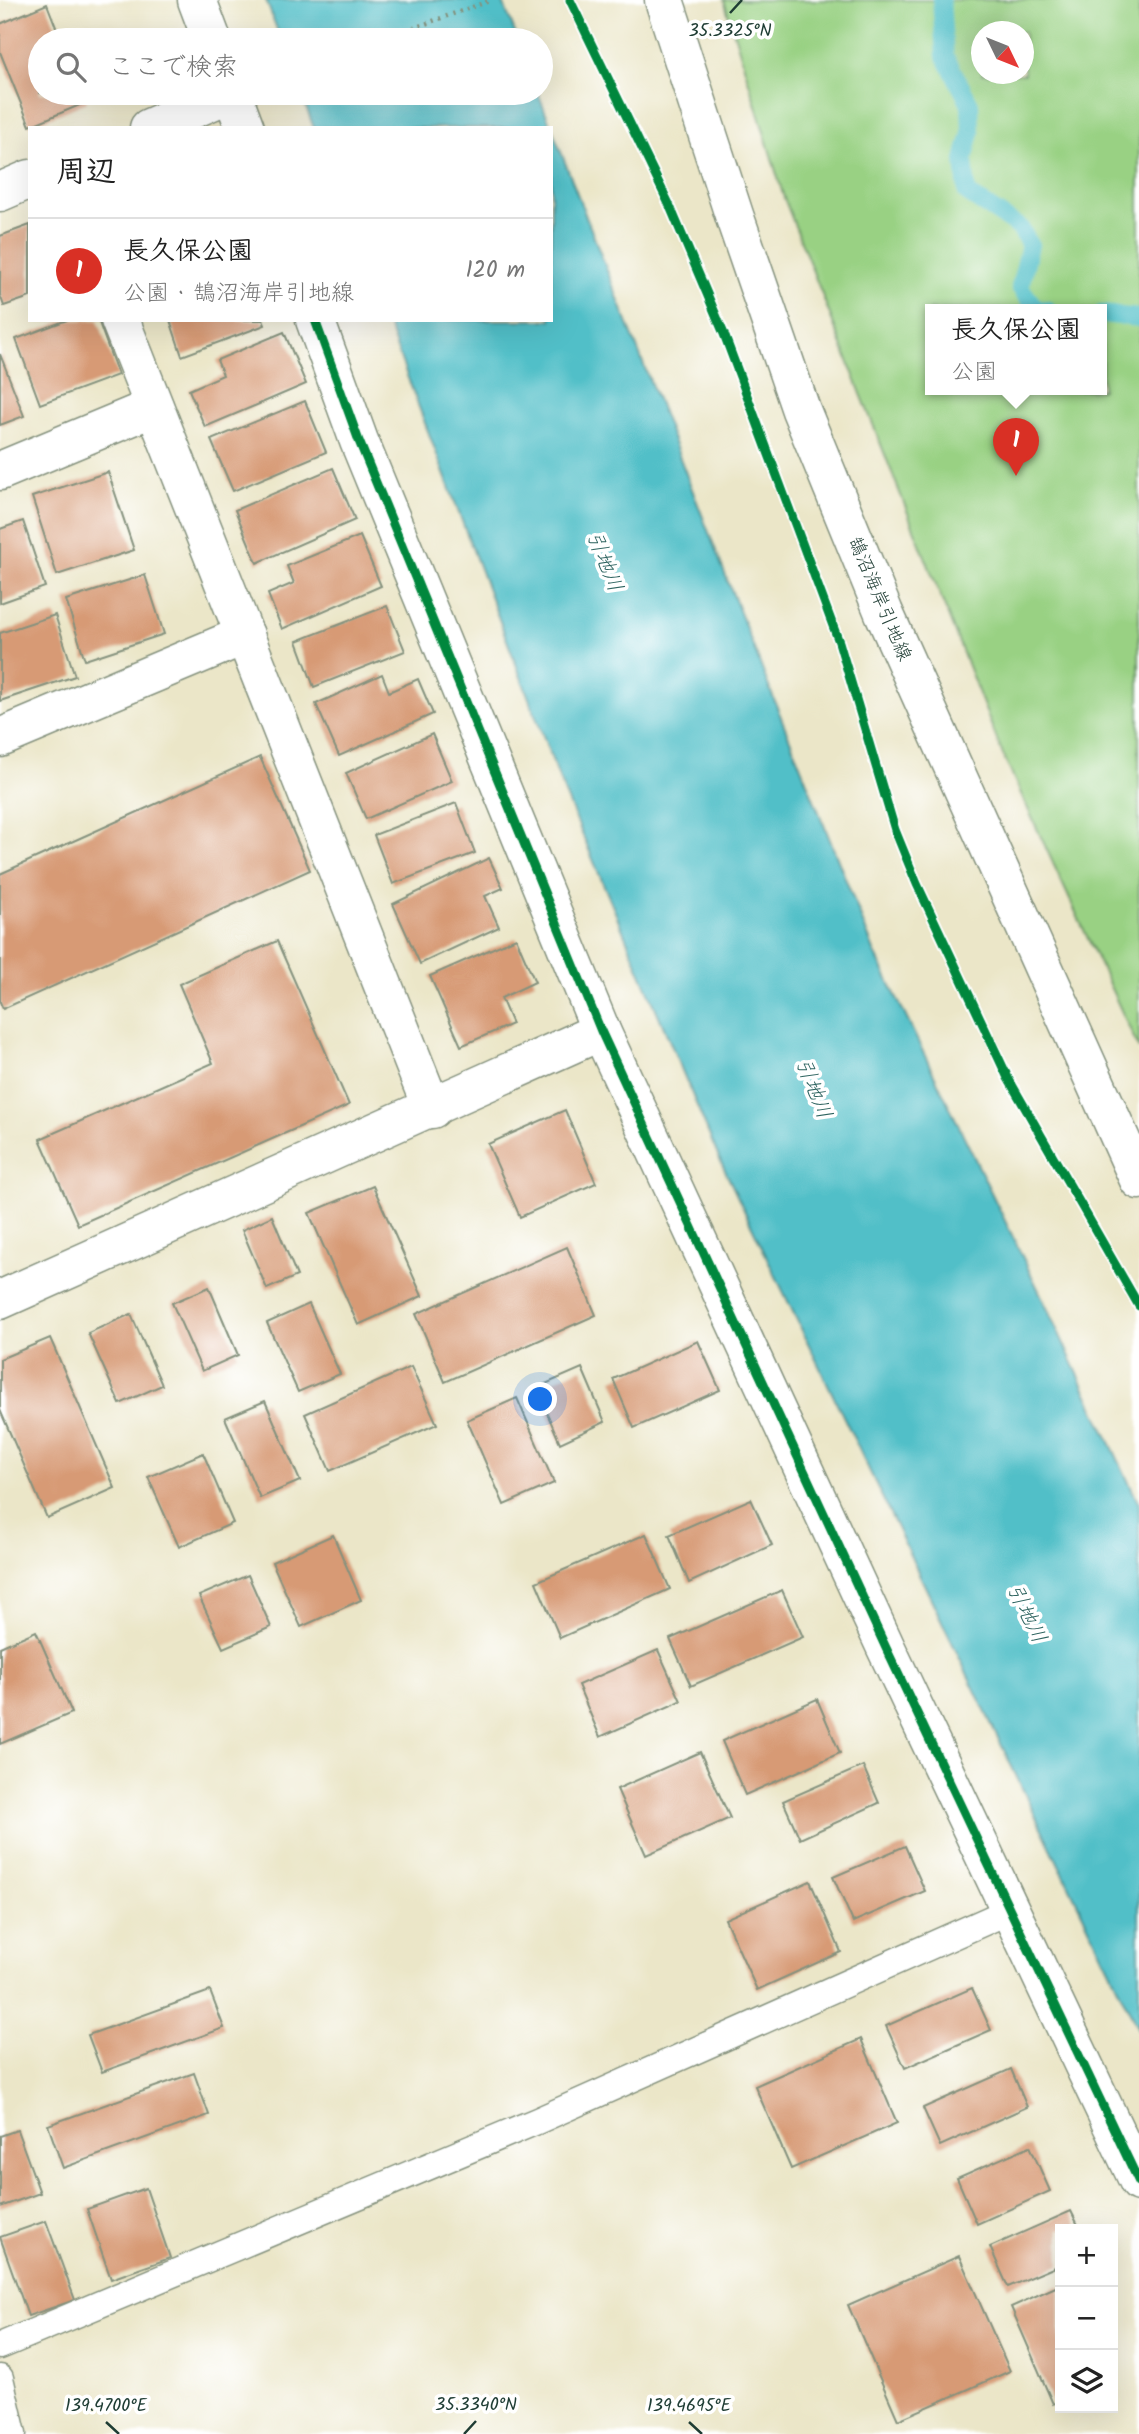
<!DOCTYPE html>
<html lang="ja">
<head>
<meta charset="utf-8">
<style>
  body { margin:0; font-family:Kalam,"Klee One",sans-serif; background:#f6f6f6; color:#222 }
  .controls { position:absolute; right:21px; bottom:21px; display:grid; overflow:hidden; border-radius:0px; box-shadow:0 7px 28px #0002 }
  .controls button { width:63px; height:63px; display:grid; place-items:center; padding:0; border:0; border-bottom:2px solid #e0e0e0; background:#fff; color:#222; font:35px sans-serif }
  .compass { position:absolute; left:971px; top:21px; width:63px; height:63px; border-radius:50%; background:#fff; box-shadow:0 7px 28px #0002; rotate:133deg }
  .you { position:absolute; left:541px; top:1400px; width:24px; height:24px; margin:-18px; border:5px solid #fff; border-radius:50%; background:#1a73e8; box-shadow:0 0 0 10px #1a73e833 }
  .badge { display:grid; place-items:center; width:46px; height:46px; border-radius:50%; background:#d93025; color:#fff; font-size:23px; font-weight:700 }
  .pin { position:absolute; translate:-50% -58px; filter:drop-shadow(0 2px 4px #0008) }
  .pin::after { content:''; position:absolute; top:37px; width:24px; height:21px; background:inherit; clip-path:polygon(0 0,100% 0,50% 100%) }
  .popup { position:absolute; left:925px; top:304px; width:182px; height:91px; box-sizing:border-box; display:grid; place-content:center; border-radius:0px; background:#fff; filter:drop-shadow(0 2px 5px #0005); font-size:23px; white-space:nowrap; color:#767676 }
  .popup b { font-size:26px; color:#222 }
  .popup::after { content:''; position:absolute; left:50%; top:100%; margin-left:-14px; border:14px solid transparent; border-top-color:#fff }
  .list { margin:0; padding:0; list-style:none }
  h2 { display:flex; justify-content:space-between; align-items:center; height:91px; margin:0; padding:0 28px; font-size:30px }
  h2 small { font-size:23px; font-weight:400; color:#767676 }
  .list li { display:grid; grid-template-columns:46px 1fr auto; gap:21px; align-items:center; box-sizing:border-box; height:105px; padding:0 28px; border-top:2px solid #e0e0e0 }
  .list b { display:block; font-size:26px; white-space:nowrap }
  .list p { margin:0; font-size:23px; white-space:nowrap; color:#767676 }
  .list em { font-size:23px; font-style:normal; color:#767676 }
  .icon { flex:none; width:38px; height:38px; fill:none; stroke:currentColor; stroke-width:2; stroke-linecap:round; stroke-linejoin:round }
  .map { position:relative; flex:none; width:1139px; height:2434px; overflow:hidden }
  .search { position:absolute; background:#fff; box-shadow:0 7px 28px #0002; left:28px; top:28px; width:525px; height:77px; display:flex; align-items:center; gap:18px; box-sizing:border-box; padding:0 24px; border-radius:38px; color:#767676; font-size:26px }
  .panel { position:absolute; background:#fff; box-shadow:0 7px 28px #0002; left:28px; top:126px; width:525px; height:196px; border-radius:0px }
  .map>svg:first-child { display:block }
</style>
</head>
<body>
<div class="map">
<svg width="1139" height="2434" viewBox="0 0 1139 2434">
  <rect width="100%" height="100%" fill="#fff"/>
  <filter id="ink" filterUnits="userSpaceOnUse"><feTurbulence type="fractalNoise" baseFrequency=".0143" numOctaves="2"/><feDisplacementMap in="SourceGraphic" scale="14" xChannelSelector="R" yChannelSelector="G"/><feConvolveMatrix kernelMatrix="1 2 1 2 8 2 1 2 1" color-interpolation-filters="sRGB"/></filter>
  <filter id="wash" filterUnits="userSpaceOnUse"><feTurbulence type="fractalNoise" baseFrequency=".00686" numOctaves="4" result="noise"/><feDisplacementMap in="SourceGraphic" scale="28" xChannelSelector="R" yChannelSelector="G"/><feGaussianBlur stdDeviation="1.57" result="paint"/><feColorMatrix in="noise" values="0 0 0 0 0 0 0 0 0 0 0 0 0 0 0 0 0 1.4 0 .05"/><feComposite in="paint" operator="in"/></filter>
  <g filter="url(#wash)">
    <rect width="100%" height="100%" fill="#ebe6c8"/>
    <path fill="#99d183" stroke="#5c875c" stroke-width="2" fill-rule="evenodd" d="M724,0H1139V1049L1003,755L784,198ZM982,32H1024V74H982ZM930,310H1102V390H930Z"/>
    <g fill="#51bfc8" stroke="#387e7e" stroke-width="2">
      <path d="M266,0H502L518,40H281Z"/>
      <path d="M301,93H538L767,682L875,953L1040,1293L1139,1504V2031L719,1158L564,791L386,320H551V128H314Z"/>
    </g>
    <g fill="none" stroke-linecap="round" stroke-linejoin="round">
      <g stroke="#51bfc8" stroke-width="18">
        <path d="M941,0L945,56L970,104L971,133L964,160L967,193L1020,228L1030,245L1020,287L1036,309L1048,310"/>
        <path d="M1102,314L1139,318"/>
      </g>
    </g>
    <g id="blocks">
      <g fill="#d79a75">
        <path d="M47,4L61,40H40V93H83L87,102L30,126L0,52V24Z"/>
        <path d="M30,225V297L4,306L0,295V236Z"/>
        <path d="M67,320H98L118,375L40,404L16,339Z"/>
        <path d="M170,320H263L265,325L182,356Z"/>
        <path d="M284,332L306,384L205,427L189,390L223,375L217,360Z"/>
        <path d="M0,354L24,416L0,425Z"/>
        <path d="M305,401L326,452L233,491L211,440Z"/>
        <path d="M333,468L355,520L257,563L235,510Z"/>
        <path d="M108,472L134,550L57,575L32,497Z"/>
        <path d="M23,521L45,587L0,603V529Z"/>
        <path d="M360,536L381,586L282,629L268,594L294,583L287,566Z"/>
        <path d="M145,575L164,634L85,660L66,600Z"/>
        <path d="M387,606L405,651L314,687L297,641Z"/>
        <path d="M55,615L75,676L0,701V633Z"/>
        <path d="M382,674L389,692L418,679L433,714L339,756L316,704Z"/>
        <path d="M432,734L452,781L366,819L346,773Z"/>
        <path d="M260,757L310,870L3,1009L0,1002V874Z"/>
        <path d="M456,803L475,853L393,884L374,835Z"/>
        <path d="M489,858L503,888L485,896L499,927L420,964L393,904Z"/>
        <path d="M516,938L535,982L501,998L512,1024L461,1046L430,976Z"/>
        <path d="M277,941L349,1105L78,1225L40,1139L213,1063L179,984Z"/>
        <path d="M565,1110L596,1183L520,1217L488,1144Z"/>
        <path d="M373,1186L422,1296L358,1325L309,1213Z"/>
        <path d="M272,1216L297,1276L267,1289L242,1230Z"/>
        <path d="M567,1247L596,1315L445,1382L416,1314Z"/>
        <path d="M209,1287L238,1355L202,1371L172,1303Z"/>
        <path d="M309,1304L340,1374L298,1392L267,1323Z"/>
        <path d="M131,1314L162,1385L120,1404L88,1333Z"/>
        <path d="M50,1338L115,1488L47,1518L0,1410V1359Z"/>
        <path d="M698,1341L720,1390L634,1428L613,1379Z"/>
        <path d="M411,1367L437,1424L330,1471L305,1414Z"/>
        <path d="M582,1368L605,1422L560,1443L536,1388Z"/>
        <path d="M517,1398L554,1483L504,1505L467,1420Z"/>
        <path d="M265,1401L300,1481L260,1498L225,1418Z"/>
        <path d="M203,1453L233,1523L179,1547L148,1477Z"/>
        <path d="M751,1499L772,1545L689,1583L669,1535Z"/>
        <path d="M646,1534L670,1589L560,1638L536,1582Z"/>
        <path d="M333,1535L361,1600L301,1627L272,1562Z"/>
        <path d="M248,1575L271,1627L223,1648L199,1596Z"/>
        <path d="M782,1590L803,1637L691,1686L670,1639Z"/>
        <path d="M36,1631L72,1713L0,1744V1647Z"/>
        <path d="M658,1650L681,1701L600,1737L578,1685Z"/>
        <path d="M817,1699L840,1753L745,1795L722,1741Z"/>
        <path d="M700,1752L730,1818L646,1855L617,1789Z"/>
        <path d="M863,1766L879,1803L800,1839L783,1801Z"/>
        <path d="M905,1846L925,1891L853,1922L833,1877Z"/>
        <path d="M810,1881L841,1952L757,1990L725,1919Z"/>
        <path d="M972,1988L991,2030L905,2068L886,2026Z"/>
        <path d="M210,1991L224,2028L102,2072L88,2035Z"/>
        <path d="M861,2039L897,2123L791,2169L755,2086Z"/>
        <path d="M1011,2069L1027,2107L940,2146L923,2108Z"/>
        <path d="M194,2073L209,2115L63,2168L48,2125Z"/>
        <path d="M17,2130L40,2193L0,2207V2136Z"/>
        <path d="M1030,2146L1050,2191L977,2224L957,2178Z"/>
        <path d="M146,2188L170,2258L111,2279L87,2209Z"/>
        <path d="M1071,2211L1080,2229H1060V2265L1008,2287L990,2247Z"/>
        <path d="M46,2221L75,2300L28,2316L0,2237Z"/>
        <path d="M959,2256L1010,2371L898,2420L848,2305Z"/>
        <path d="M1060,2285V2401L1053,2404L1011,2307Z"/>
      </g>
    </g>
  </g>
  <g filter="url(#ink)">
    <use href="#blocks" fill-opacity="0" stroke="#85927e" stroke-width="2"/>
    <g fill="none" stroke-linecap="round" stroke-linejoin="round">
      <defs>
        <g id="service">
          <path d="M0,2346L537,2121L1011,1910"/>
          <path d="M0,2378L13,2434"/>
        </g>
        <g id="minor">
          <path d="M197,0L212,40"/>
          <path d="M232,93L245,128"/>
          <path d="M149,128L230,93"/>
          <path d="M0,192L30,179"/>
          <path d="M120,320L432,1109"/>
          <path d="M315,320L359,441L601,1031L886,1648L1139,2182"/>
          <path d="M0,471L154,407"/>
          <path d="M0,738L245,635"/>
          <path d="M0,1300L601,1031"/>
        </g>
        <path id="tertiary" d="M664,0L734,215L801,410L884,613L1139,1180"/>
      </defs>
      <use href="#service" stroke="#85927e" stroke-width="29"/>
      <use href="#minor" stroke="#85927e" stroke-width="41"/>
      <use href="#tertiary" stroke="#85927e" stroke-width="41"/>
      <g stroke="#85927e" stroke-width="4.5" stroke-dasharray="2 5" stroke-linecap="butt">
        <path d="M570,0L620,101L690,253"/>
        <path d="M380,40L492,0"/>
        <path d="M842,650L895,830L945,947L1008,1078L1139,1306"/>
      </g>
      <use href="#service" stroke="#fff" stroke-width="26"/>
      <use href="#minor" stroke="#fff" stroke-width="38"/>
      <use href="#tertiary" stroke="#fff" stroke-width="38"/>
      <defs>
        <g id="cycleway">
          <path d="M570,0L669,204L724,334L839,642L895,830L917,884L1008,1078L1139,1306"/>
          <path d="M315,320L359,441L601,1031L886,1648L1139,2182"/>
        </g>
      </defs>
      <use href="#cycleway" stroke="#fff" stroke-width="13"/>
      <use href="#cycleway" stroke="#00873e" stroke-width="9"/>
    </g>
  </g>
  <path fill="none" stroke="#1f3d34" stroke-width="2.5" d="M730,13L742,0M106,2422L119,2434M689,2422L702,2434M464,2434L476,2421"/>
  <g text-anchor="middle" dominant-baseline="central" stroke-width="7" stroke-linejoin="round" paint-order="stroke">
    <g font-size="19" fill="#1f3d34" stroke="#fff">
      <text transform="translate(879 599) rotate(67)">鵠沼海岸引地線</text>
    </g>
    <g font-size="21" font-style="italic" fill="#2e6460" stroke="#fff">
      <text transform="translate(604 562) rotate(68)">引地川</text>
      <text transform="translate(813 1089) rotate(68)">引地川</text>
      <text transform="translate(1026 1614) rotate(64)">引地川</text>
    </g>
  </g>
  <g font-size="18" text-anchor="middle" fill="#1f3d34" stroke="#fff" stroke-width="7" stroke-linejoin="round" paint-order="stroke">
    <text x="730" y="36">35.3325°N</text>
    <text x="476" y="2410">35.3340°N</text>
    <text x="106" y="2411">139.4700°E</text>
    <text x="689" y="2411">139.4695°E</text>
  </g>
</svg>
<div class="controls">
<button>+</button>
<button>−</button>
<button><svg class="icon" aria-label="layers" viewBox="0 0 24 24"><path d="M12 4l9 5-9 5-9-5zM3 14l9 5 9-5"/></svg></button>
</div>
<svg class="compass" viewBox="-18 -18 36 36"><path d="M0-13l5 13h-10z" fill="#e53935"/><path d="M0 13l5-13h-10z" fill="#767676"/></svg>
<div class="you"></div>
<div class="pin badge" style="left:1016px;top:476px">1</div>
<div class="popup"><b>長久保公園</b>公園</div>
<div class="search"><svg class="icon" aria-label="search" viewBox="0 0 24 24"><circle cx="10" cy="10" r="6"/><path d="M15 15l6 6"/></svg>ここで検索</div>
<section class="panel">
<h2>周辺<small></small></h2>
<ul class="list">
<li><span class="badge">1</span><div><b>長久保公園</b><p>公園 · 鵠沼海岸引地線</p></div><em>120 m</em></li>
</ul>
</section>
</div>
</body>
</html>
